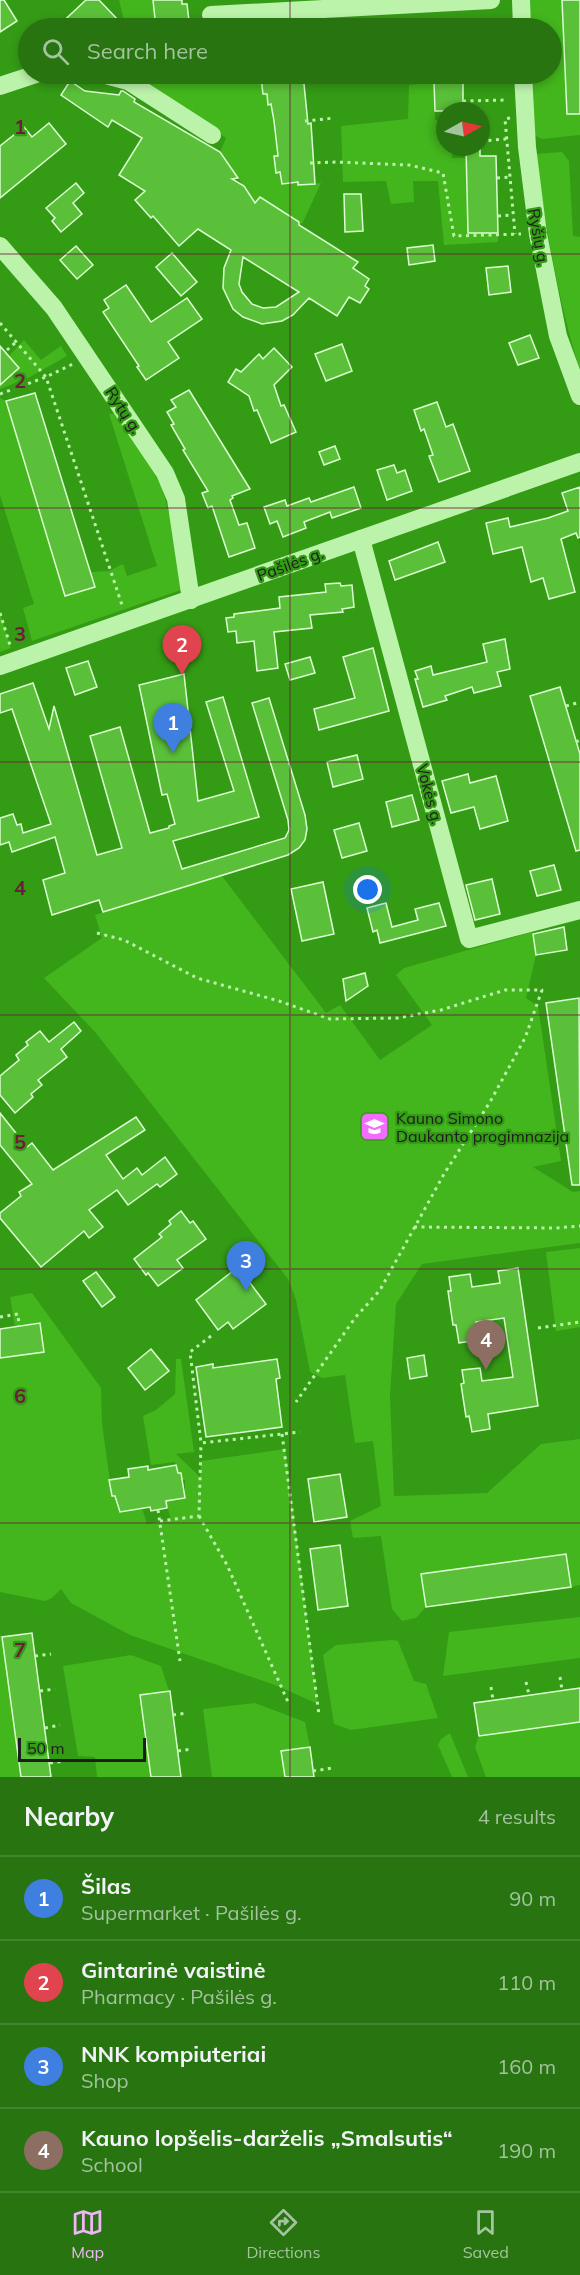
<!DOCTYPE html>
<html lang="en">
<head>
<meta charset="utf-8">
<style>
  body { margin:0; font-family:Mulish,sans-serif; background:#2f7919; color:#f1f3f6 }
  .compass { position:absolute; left:436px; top:102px; width:54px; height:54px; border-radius:50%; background:#277410; box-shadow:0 3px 9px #0003; rotate:82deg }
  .scale { position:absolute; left:18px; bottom:15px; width:128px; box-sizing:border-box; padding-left:6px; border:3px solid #1d1d1d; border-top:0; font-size:16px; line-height:21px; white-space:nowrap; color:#1d1d1d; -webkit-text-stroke:4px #349b15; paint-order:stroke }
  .you { position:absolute; left:368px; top:890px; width:21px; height:21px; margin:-15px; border:4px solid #fff; border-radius:50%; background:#1a73e8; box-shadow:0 0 0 9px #1a73e833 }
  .badge { display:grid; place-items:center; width:39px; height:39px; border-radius:50%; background:#f1b6fa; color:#fff; font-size:20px; font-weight:700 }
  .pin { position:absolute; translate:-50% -50px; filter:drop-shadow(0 2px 3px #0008) }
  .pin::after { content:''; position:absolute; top:32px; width:21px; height:18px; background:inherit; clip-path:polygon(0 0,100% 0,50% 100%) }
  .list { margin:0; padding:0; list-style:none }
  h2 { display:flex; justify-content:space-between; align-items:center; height:78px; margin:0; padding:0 24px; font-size:26px }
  h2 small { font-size:20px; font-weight:400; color:#a4c39f }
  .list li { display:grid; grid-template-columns:39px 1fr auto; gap:18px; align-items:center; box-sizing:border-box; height:84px; padding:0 24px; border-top:2px solid #438630 }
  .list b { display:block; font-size:22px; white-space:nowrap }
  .list p { margin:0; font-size:20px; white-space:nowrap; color:#a4c39f }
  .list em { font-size:20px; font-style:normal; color:#a4c39f }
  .icon { flex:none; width:33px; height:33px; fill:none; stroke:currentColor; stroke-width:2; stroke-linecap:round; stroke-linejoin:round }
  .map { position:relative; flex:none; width:580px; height:1777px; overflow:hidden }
  .search { position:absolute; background:#277410; box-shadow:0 3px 9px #0003; left:18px; right:18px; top:18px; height:66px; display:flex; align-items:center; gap:15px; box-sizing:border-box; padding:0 21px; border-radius:33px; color:#a4c39f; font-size:22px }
  .sheet { height:414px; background:#277410 }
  nav { display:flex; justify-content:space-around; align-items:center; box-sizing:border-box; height:84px; border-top:2px solid #438630; background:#277410; font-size:16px; color:#a4c39f }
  nav a { display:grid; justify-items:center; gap:3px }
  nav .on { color:#f1b6fa }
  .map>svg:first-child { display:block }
</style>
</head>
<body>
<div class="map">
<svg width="580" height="1777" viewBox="0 0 580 1777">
  <rect width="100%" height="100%" fill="#349b15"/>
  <g fill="#43b51d">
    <path d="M119,0H156L154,6L156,28H126Z"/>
    <path d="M529,0H562L567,114H580V135L542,139L534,135L530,74H552V28H529Z"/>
    <path d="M135,74H268V77L261,79L263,94H267L268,104H271L273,121H277L278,156H275L276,172H280L282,184L298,182L299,185L321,183L302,224L260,197L255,203L220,152L226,138Z"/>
    <path d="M434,82L435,120H445V147H452V158H466L468,233H498V242L444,245L438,181H413L414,202L391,204L386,181L343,182L341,126L408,119L409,85Z"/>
    <path d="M562,152L569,161L573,236L580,237V371C558,300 546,227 535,154Z"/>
    <path d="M24,340L41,360L61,346L67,356L30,377L0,389V381L6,379L19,368L9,356Z"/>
    <path d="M0,398L6,401L65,596L95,587L91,572L109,571L123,564L127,576L157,566L109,414L118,413L162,487L171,521L181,590L32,641L23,608L34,604L0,495Z"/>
    <path d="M0,613L11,648L0,652Z"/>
    <path d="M222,876L326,1013L340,1005L380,1060L432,1025L396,975L404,968L532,932L536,955L526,998L538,1006L561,1161L533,1167L573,1192L580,1191V1243L422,1264L396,1304L390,1396L394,1496L487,1493L541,1444L580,1439V1585L571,1587L566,1554L422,1574L426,1607L416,1618L402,1621L392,1609L381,1536L353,1538L350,1521L381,1506L373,1441L355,1443L345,1375L322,1378L310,1372L296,1300L288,1279L96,1033L44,978L102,938L95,915Z"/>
    <path d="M580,1248V1327L556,1331L546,1252Z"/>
    <path d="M32,1293L101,1388L102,1423L112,1496H115L120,1511L142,1508L147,1524L171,1520L166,1501L185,1497V1480H182L181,1473H178L175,1462L151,1465L143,1416L156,1410L175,1394L176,1359H181L194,1452L176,1454L200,1477L201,1461L285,1449L318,1704L275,1685L130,1635L71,1603L61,1589L52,1598L45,1601L0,1592V1358L44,1351L40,1323L15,1327L10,1297Z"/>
    <path d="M580,1617V1658L443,1676L449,1632Z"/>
    <path d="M0,1635L2,1637L21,1777H0Z"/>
    <path d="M392,1640L398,1641L414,1681L426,1684L438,1718L351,1730L334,1724L323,1655L336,1645Z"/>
    <path d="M131,1655L161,1666L169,1691L151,1777H97L95,1757L78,1756L63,1666Z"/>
    <path d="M255,1703L305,1722L310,1747L281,1751L285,1777H212L203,1709Z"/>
    <path d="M580,1722V1777H486L475,1747L479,1736Z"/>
    <path d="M450,1733L468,1777H452L438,1745L441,1739Z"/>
  </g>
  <g fill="#5ac039" stroke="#ddfdd2" stroke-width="1.5" fill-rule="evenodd">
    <path d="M0,0H4L17,21L0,32Z"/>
    <path d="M86,0H99L118,20L109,28H56Z"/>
    <path d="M153,0H182V4H187L189,21H186L187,28H156Z"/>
    <path d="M562,0H580V114H567Z"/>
    <path d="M268,74H303L308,124L311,123L315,184L298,185V182L282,184L280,172L276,173L274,156H278L274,121L271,104L268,105L267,94H263L261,78L268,77Z"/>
    <path d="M70,81L85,91L119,95L121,91H123L135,99L134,102L220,152L238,178L232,179L244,186L255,203L260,197L299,222V225L358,262L353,268L369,279L365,286L369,289L360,303L349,297L337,316L309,298L293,315L282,321L262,324L243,317L233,309L223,288L224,268L231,250L198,229L179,246L153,216L151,218L135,200L145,191L119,175L142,138L112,120L108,127L61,95ZM243,257L299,292L276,307L263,308L252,304L242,292L239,284Z"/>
    <path d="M463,81V111H435L434,82Z"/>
    <path d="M49,123L66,144L0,198V146L24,127L32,137Z"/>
    <path d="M466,147H480V156H496L498,233H468Z"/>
    <path d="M76,183L84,193L73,203L82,214L61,232L52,221L55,218L46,208Z"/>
    <path d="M344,194H361L363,231L345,232Z"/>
    <path d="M433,245L435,261L409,265L407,248Z"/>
    <path d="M76,246L93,265L77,279L60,260Z"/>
    <path d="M172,253L197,282L181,296L156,267Z"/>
    <path d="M508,266L511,292L489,295L486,268Z"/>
    <path d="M126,285L151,322L187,298L202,319L168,342L179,358L146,380L137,367L139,366L103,312L109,308L104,300Z"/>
    <path d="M530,335L539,358L518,365L509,343Z"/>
    <path d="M342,344L352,371L326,381L315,354Z"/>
    <path d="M0,346L19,368L0,385Z"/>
    <path d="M274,348L292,367L274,385L281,406L284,405L296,432L271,443L257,410L254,411L249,396L228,382L236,369L241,372L259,354L263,359Z"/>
    <path d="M189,390L250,489L232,496L233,498L230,500L239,525L247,523L255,548L229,557L212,506L208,508L202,493L208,491L183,450L185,449L171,425L174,424L167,412L176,407L171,400Z"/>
    <path d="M35,393L95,587L65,596L6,401Z"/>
    <path d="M437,402L446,427L453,424L470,471L439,482L429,456L433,455L424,429L421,431L414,410Z"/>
    <path d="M335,446L340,459L324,465L319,452Z"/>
    <path d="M394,465L397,473L405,470L412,491L387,500L377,470Z"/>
    <path d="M354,487L361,508L332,518L330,512L304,522L306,528L283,537L277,521L270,524L264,507L285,500L287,506L309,498L311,502Z"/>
    <path d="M580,487V537L578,538L576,533L561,539L575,592L549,599L543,578L531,582L522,547L493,554L486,523L508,518L510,527L548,518L568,511L562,493Z"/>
    <path d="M438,542L445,562L395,580L389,561Z"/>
    <path d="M340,583L341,586L352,585L354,607L342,609L343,612L310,615L312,628L274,632L278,668L257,671L254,641L237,643L236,631L228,632L226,618L234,617V614L280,608L279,597L326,592L325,584Z"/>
    <path d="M505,639L510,669L497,672L501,686L474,693L472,687L445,696L447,700L423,707L415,679H418L415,671L431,666L433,675L487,662L483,644Z"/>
    <path d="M373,648L389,711L319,730L314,709L355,698L343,657Z"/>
    <path d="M310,657L315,673L290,680L285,664Z"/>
    <path d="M88,661L97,687L75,695L66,668Z"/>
    <path d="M184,674L198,801L234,791L206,702L223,697L259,817L173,841L182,869L285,838L289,830L288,820L252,703L269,698L305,815L307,829L305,840L299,848L288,855L103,912L99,900L52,915L43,880L65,873L55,837L12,852L9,842L0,845V818L13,814L17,825L21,824L23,833L51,824L12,709L0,713V694L33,683L49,729L54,706L97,855L122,848L90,736L120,727L150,833L169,828V826L175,824L167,794L162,795L139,685Z"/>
    <path d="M560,687L580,754V850L576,851L530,696Z"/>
    <path d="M357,755L363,779L333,787L327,762Z"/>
    <path d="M468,774L470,783L496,776L508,821L480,829L474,807L451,813L442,781Z"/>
    <path d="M412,795L419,820L392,827L386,802Z"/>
    <path d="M359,823L367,851L342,858L334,830Z"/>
    <path d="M554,865L561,890L537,896L530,871Z"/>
    <path d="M492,879L500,914L475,920L466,885Z"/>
    <path d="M323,882L334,934L302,941L291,889Z"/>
    <path d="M386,903L392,927L418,920L415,909L439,903L446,926L380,943L377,930L373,932L367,908Z"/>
    <path d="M564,927L567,950L536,955L533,934Z"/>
    <path d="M365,973L368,986L346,1001L343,979Z"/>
    <path d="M579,998L580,1185H572L546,1003Z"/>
    <path d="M74,1022L81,1031L61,1049L67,1057L38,1080L42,1085L31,1094L33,1097L15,1113L0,1095V1076L19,1060L16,1055L28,1045L26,1042L40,1031L49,1042Z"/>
    <path d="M0,1113L27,1147L32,1143L53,1170L136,1117L145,1130L106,1155L123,1179L137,1168L142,1175L165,1157L177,1174L160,1187L157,1184L128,1205L117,1190L89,1210L103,1227L89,1238L84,1231L41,1267L0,1218V1213L21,1196L19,1192L32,1184L0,1145Z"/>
    <path d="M181,1211L190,1223L193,1221L206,1239L177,1260L183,1268L158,1286L148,1273L146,1275L134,1259L162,1237L159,1234L171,1224L169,1221Z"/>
    <path d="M238,1267L266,1304L233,1329L228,1322L218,1330L196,1300Z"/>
    <path d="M518,1268L538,1406L488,1414L490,1429L472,1432L469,1416L466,1417L461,1384L464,1383L462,1370L480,1368L482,1381L513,1377L504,1318L476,1322L478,1340L459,1343L456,1325H453L448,1291H451L449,1277L470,1274L472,1287L500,1283L498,1271Z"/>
    <path d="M96,1272L115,1297L102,1307L83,1281Z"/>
    <path d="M40,1323L44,1352L0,1358V1329Z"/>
    <path d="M151,1349L169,1371L145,1390L128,1368Z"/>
    <path d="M424,1355L427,1376L410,1379L407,1358Z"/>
    <path d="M277,1359L280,1378L276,1379L282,1427L206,1437L196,1367L213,1364V1368Z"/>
    <path d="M176,1465L178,1473H181L185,1498L166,1501L167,1508L151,1511L150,1507L120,1512L115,1496H112L109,1480L129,1477L128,1469L148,1466V1470Z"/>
    <path d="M340,1474L347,1517L314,1522L308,1479Z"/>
    <path d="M340,1545L348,1606L318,1610L310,1549Z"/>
    <path d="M566,1554L571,1587L426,1607L421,1574Z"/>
    <path d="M32,1633L35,1656L51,1777H21L2,1637Z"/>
    <path d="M580,1688V1722L479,1736L474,1703Z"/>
    <path d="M170,1691L181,1777H151L140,1695Z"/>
    <path d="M310,1747L314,1777H285L281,1751Z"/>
  </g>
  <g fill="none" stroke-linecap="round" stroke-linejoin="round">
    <g stroke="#bcf3aa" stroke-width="3" stroke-dasharray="3 4.5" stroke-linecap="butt">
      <path d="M296,81L332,78"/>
      <path d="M463,101L507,100"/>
      <path d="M510,118L505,119L515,234"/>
      <path d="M305,121L334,118"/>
      <path d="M481,141L506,139"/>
      <path d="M310,163L336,162L409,165L443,173L454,236L521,234"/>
      <path d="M497,178L510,177"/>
      <path d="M498,216L513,215"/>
      <path d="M0,323L46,377L122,605"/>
      <path d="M7,350L16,342"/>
      <path d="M0,394L46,377L73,364"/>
      <path d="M0,613L10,645"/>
      <path d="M566,706L577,703"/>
      <path d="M576,742L580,740"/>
      <path d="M97,933L124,940L197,978L279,1001L330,1019L398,1018L441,1010L505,990H542L525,1038L490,1102L444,1174L380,1290L355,1318L296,1402"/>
      <path d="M414,1227L555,1228L580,1226"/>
      <path d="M0,1317L18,1314L19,1326"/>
      <path d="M538,1328L580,1322"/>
      <path d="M211,1336L190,1352L201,1443L300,1432"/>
      <path d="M282,1434L319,1715"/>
      <path d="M158,1510L180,1661"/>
      <path d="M199,1516L227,1565L288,1702"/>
      <path d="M160,1521L199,1516L201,1443"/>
      <path d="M35,1656L51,1654"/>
      <path d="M560,1677L562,1690"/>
      <path d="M526,1682L529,1695"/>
      <path d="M491,1687L493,1700"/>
      <path d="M40,1691L55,1689"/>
      <path d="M173,1715L187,1713"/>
      <path d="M45,1728L60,1725"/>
      <path d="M178,1751L192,1749"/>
      <path d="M50,1763L64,1761"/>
      <path d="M313,1771L333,1768"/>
    </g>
    <g stroke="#bcf3aa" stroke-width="18">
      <path d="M521,0L522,28"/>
      <path d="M211,15L491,0"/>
      <path d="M102,74L128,81L212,135"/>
      <path d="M523,74L527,147L538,234L558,336L580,396"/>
      <path d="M0,86L36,74"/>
      <path d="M0,246L54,308L165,473L176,499L191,600"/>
      <path d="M361,539L469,939L580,910"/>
      <path d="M0,666L580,462"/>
    </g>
  </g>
  <path fill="none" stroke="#701a3c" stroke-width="1.5" stroke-opacity="0.55" d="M290,0V28M290,74V1777M0,254H580M0,508H580M0,762H580M0,1015H580M0,1269H580M0,1523H580"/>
  <defs>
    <symbol id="school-square" viewBox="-11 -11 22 22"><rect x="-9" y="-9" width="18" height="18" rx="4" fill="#f26cff" stroke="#349b15"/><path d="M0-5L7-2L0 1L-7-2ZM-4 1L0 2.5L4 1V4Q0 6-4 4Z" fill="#fff"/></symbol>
  </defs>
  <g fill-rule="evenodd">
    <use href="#school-square" x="358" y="1110" width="33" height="33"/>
  </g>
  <g text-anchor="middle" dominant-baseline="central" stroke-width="4.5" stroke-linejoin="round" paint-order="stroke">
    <g font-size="16" fill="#1d1d1d" stroke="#349b15">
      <text transform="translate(539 237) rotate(80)">Ryšių g.</text>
      <text transform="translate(124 410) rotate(57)">Rytų g.</text>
      <text transform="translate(290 564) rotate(-20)">Pašilės g.</text>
      <text transform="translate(430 794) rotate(75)">Vokės g.</text>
    </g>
    <g font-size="16" fill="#1d1d1d" stroke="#349b15" text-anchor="start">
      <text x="396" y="1118">Kauno Simono<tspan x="396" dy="18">Daukanto progimnazija</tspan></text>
    </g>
  </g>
  <g font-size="20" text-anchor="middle" font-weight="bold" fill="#701a3c" stroke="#349b15" stroke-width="4.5" stroke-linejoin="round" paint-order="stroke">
    <text x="20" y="134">1</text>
    <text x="20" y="388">2</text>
    <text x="20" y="641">3</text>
    <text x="20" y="895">4</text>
    <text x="20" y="1149">5</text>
    <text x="20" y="1403">6</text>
    <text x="20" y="1657">7</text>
  </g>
</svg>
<svg class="compass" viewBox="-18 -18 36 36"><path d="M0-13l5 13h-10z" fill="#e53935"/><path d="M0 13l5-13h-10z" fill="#a4c39f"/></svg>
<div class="scale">50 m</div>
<div class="you"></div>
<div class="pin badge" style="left:173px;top:753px;background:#3f7fe0">1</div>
<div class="pin badge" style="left:182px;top:675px;background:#e0444e">2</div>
<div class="pin badge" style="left:246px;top:1291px;background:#3f7fe0">3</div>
<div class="pin badge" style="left:486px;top:1370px;background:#8d6e63">4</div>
<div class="search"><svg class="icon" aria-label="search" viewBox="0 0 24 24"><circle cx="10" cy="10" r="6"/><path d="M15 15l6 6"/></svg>Search here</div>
</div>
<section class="sheet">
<h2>Nearby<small>4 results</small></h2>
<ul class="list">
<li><span class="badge" style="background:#3f7fe0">1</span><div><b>Šilas</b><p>Supermarket · Pašilės g.</p></div><em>90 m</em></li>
<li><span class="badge" style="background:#e0444e">2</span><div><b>Gintarinė vaistinė</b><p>Pharmacy · Pašilės g.</p></div><em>110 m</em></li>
<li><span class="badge" style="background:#3f7fe0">3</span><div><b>NNK kompiuteriai</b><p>Shop</p></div><em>160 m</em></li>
<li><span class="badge" style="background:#8d6e63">4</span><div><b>Kauno lopšelis-darželis „Smalsutis“</b><p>School</p></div><em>190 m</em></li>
</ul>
</section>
<nav>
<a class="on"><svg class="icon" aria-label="map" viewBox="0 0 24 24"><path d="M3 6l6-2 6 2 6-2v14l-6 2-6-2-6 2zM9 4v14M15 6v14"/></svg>Map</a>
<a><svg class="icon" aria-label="directions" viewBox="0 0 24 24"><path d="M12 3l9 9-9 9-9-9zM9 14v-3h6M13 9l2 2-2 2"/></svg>Directions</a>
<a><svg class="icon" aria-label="saved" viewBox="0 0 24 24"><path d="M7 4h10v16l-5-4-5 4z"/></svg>Saved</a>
</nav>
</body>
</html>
